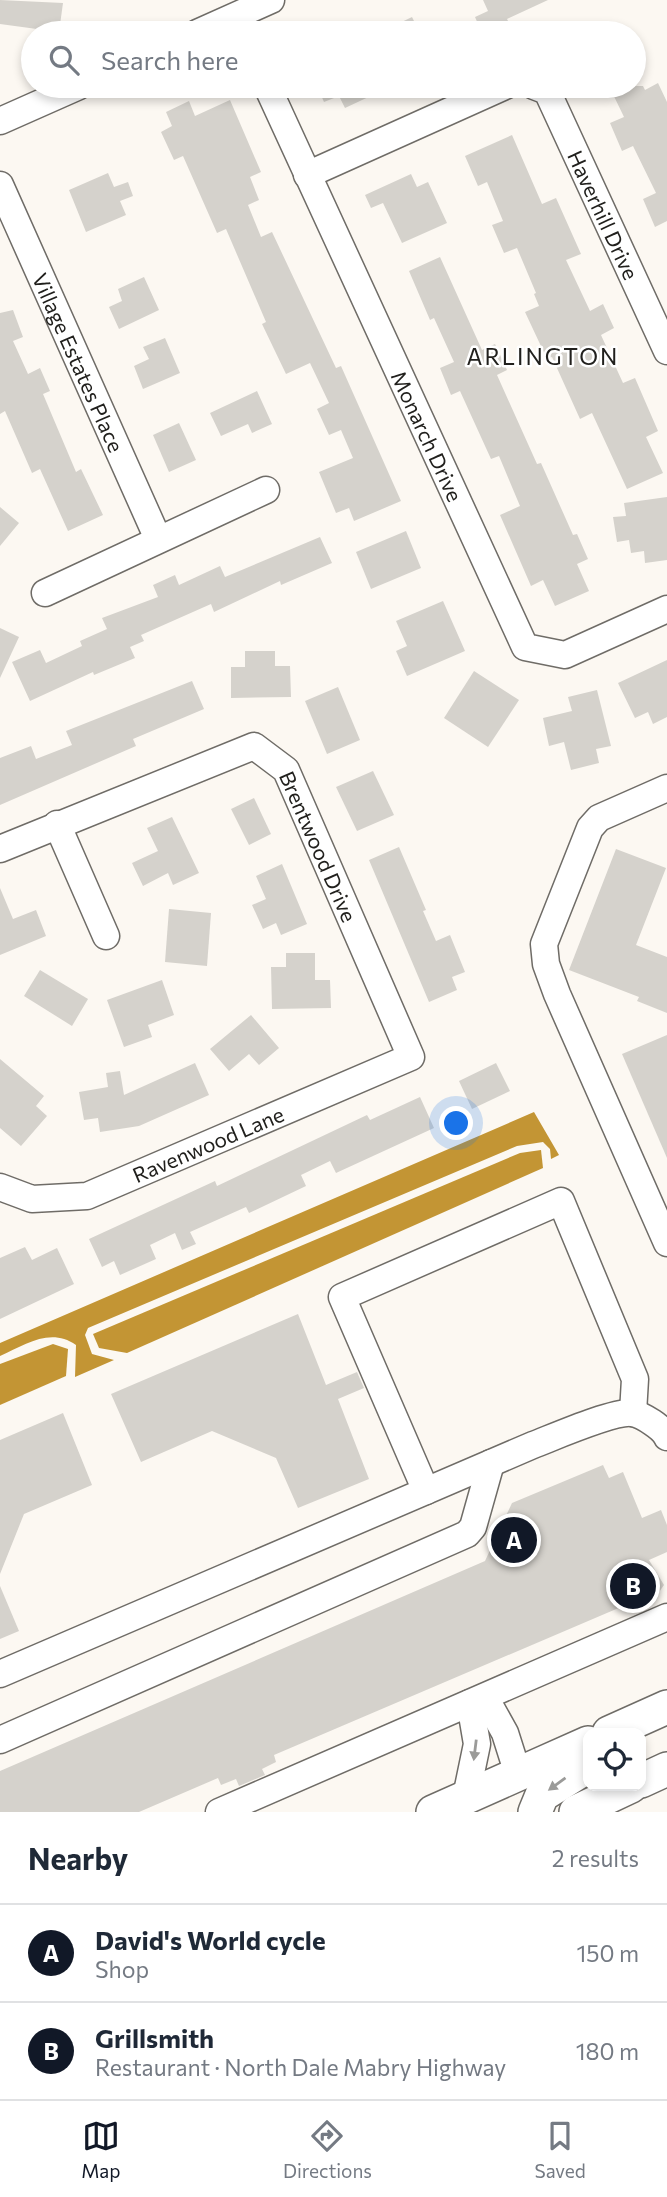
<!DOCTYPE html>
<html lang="en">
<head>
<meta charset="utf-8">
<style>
  body { margin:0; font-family:Commissioner,sans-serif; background:#f2f2f3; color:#1f2937 }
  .controls { position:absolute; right:21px; bottom:21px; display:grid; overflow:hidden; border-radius:14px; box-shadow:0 4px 10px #0003 }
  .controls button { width:63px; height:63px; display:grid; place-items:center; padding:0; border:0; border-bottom:2px solid #e0e1e3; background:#fff; color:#1f2937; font:35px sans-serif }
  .you { position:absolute; left:457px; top:1124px; width:24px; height:24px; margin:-18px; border:5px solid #fff; border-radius:50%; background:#1a73e8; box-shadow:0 0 0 10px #1a73e833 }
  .badge { display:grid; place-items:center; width:46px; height:46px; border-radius:50%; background:#111827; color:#fff; font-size:23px; font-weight:700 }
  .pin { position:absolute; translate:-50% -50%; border:4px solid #fff; box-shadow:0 2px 7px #0006 }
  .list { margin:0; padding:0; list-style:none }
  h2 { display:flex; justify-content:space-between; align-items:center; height:91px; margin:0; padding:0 28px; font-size:30px }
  h2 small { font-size:23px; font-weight:400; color:#747a83 }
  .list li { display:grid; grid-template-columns:46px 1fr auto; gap:21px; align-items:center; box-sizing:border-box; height:98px; padding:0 28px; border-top:2px solid #e0e1e3 }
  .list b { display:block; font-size:26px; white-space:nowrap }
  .list p { margin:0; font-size:23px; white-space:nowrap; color:#747a83 }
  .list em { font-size:23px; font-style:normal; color:#747a83 }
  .icon { flex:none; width:38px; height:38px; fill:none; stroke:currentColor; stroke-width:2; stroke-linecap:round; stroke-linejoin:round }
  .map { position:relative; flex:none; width:667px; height:1812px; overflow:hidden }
  .search { position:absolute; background:#fff; box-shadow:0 4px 10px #0003; left:21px; right:21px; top:21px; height:77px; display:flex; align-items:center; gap:18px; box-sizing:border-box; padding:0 24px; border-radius:38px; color:#747a83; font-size:26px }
  .sheet { height:287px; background:#fff }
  nav { display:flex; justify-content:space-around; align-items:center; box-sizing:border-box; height:98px; border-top:2px solid #e0e1e3; background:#fff; font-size:19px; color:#747a83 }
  nav a { display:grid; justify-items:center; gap:4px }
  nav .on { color:#111827 }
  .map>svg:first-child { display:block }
</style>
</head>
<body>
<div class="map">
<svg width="667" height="1812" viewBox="0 0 667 1812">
  <rect width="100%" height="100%" fill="#fcf8f2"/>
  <g fill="#c39534">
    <path d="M534,1112L559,1155L551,1159L550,1149L543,1142L517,1146L88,1328L85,1335L92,1354L114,1360L75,1377L76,1345C50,1327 25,1345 0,1356V1343Z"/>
    <path d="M541,1150L543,1168L127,1353L99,1348L93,1334L520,1153Z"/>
    <path d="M53,1344L68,1349L66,1376L0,1405V1364Z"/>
  </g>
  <g fill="#d5d2cc">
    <path d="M0,0L63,3L59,32L0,24Z"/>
    <path d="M483,0H548L507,19L514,33H482L475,17L488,11Z"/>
    <path d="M412,17L420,33H379Z"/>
    <path d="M658,83L667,102V221L655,227L643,199L656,193L633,146L622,151L610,123L624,117L609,86H643L645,90Z"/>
    <path d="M317,86H392L345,108L339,96L324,102Z"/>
    <path d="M230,100L261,172L250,177L259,200L248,205L261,237L272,232L336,368L341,366L401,501L354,521L349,508L336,513L319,472L353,458L341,430L329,435L317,409L329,403L310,363L286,374L262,324L266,322L226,229L217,233L183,156L174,160L161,132L172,126L166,112L189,101L195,116Z"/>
    <path d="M512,135L542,204L556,198L581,254L566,260L590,311L603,304L614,328L601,335L623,383L635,378L658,431L646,437L663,473L627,489L592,413L580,419L552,357L547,359L525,312L539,306L534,294L536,293L517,248L504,253L492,225L503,221L487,182L478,186L465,156Z"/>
    <path d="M108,173L114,187L128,182L133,196L120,201L126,215L86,232L69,190Z"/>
    <path d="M411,174L417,187L428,182L447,223L402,243L383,203L371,208L365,195Z"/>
    <path d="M440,257L482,350L495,344L507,370L497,375L537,464L541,463L573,535L577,534L588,559L577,564L589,591L555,606L543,580L531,586L500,515L520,506L499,456L491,459L460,391L451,395L440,368L454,362L434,318L430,320L409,271Z"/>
    <path d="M144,277L159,310L119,329L109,307L122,301L118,289Z"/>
    <path d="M13,310L23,337L13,341L28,374L40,368L50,391L43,394L76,472L81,469L103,515L68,531L40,469L32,473L5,411L0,414V313Z"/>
    <path d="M165,338L180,373L143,389L134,366L149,359L143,347Z"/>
    <path d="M257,391L272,424L252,433L248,424L221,436L210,413Z"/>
    <path d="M179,423L196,460L169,472L153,435Z"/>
    <path d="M667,497V560L645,563L644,551L631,553L629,540L617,542L613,517L626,516L624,503Z"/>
    <path d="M0,507L19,523L0,546Z"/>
    <path d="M406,531L421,568L371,589L356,552Z"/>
    <path d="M320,537L332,563L281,585L280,581L214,612L211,604L141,635L144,641L130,647L135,658L94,675L93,672L30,701L12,662L40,650L46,663L82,646L80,641L107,629L102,618L158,597L153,585L175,575L179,585L220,566L225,577Z"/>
    <path d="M443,601L465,651L407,676L396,651L407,646L396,621Z"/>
    <path d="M0,628L19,637L0,678Z"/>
    <path d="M245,651H275V666H290L291,697L231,698V667H245Z"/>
    <path d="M667,660V717L653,724L648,712L635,718L618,683Z"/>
    <path d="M474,671L519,700L488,747L444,718Z"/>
    <path d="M192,681L204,709L133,739L136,746L0,805V758L31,746L36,759L72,745L66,731Z"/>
    <path d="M338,687L360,740L327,754L305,701Z"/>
    <path d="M597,690L611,746L596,749L599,763L571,770L564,742L549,746L543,718L572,711L568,697Z"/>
    <path d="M373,771L394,815L357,831L336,787Z"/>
    <path d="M254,798L271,834L249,845L231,809Z"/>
    <path d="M172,817L199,873L173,885L168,873L143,886L132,863L158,851L147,828Z"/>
    <path d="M399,847L426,910L423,911L436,941L450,935L465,972L452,977L457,990L429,1002L369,860Z"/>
    <path d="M616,849L666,868L636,945L667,957V1013L637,1001L639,997L569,970Z"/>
    <path d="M282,864L307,924L281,935L276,923L263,929L252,905L266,899L256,876Z"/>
    <path d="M0,888L13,919L36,910L46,936L0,955Z"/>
    <path d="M169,909L211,913L207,966L165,962Z"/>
    <path d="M286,953H315V980H330L331,1008L272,1009L271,967H286Z"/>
    <path d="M40,970L88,999L72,1026L24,996Z"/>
    <path d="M162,980L174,1015L148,1025L152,1037L124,1047L107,1000Z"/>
    <path d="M251,1015L279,1048L259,1065L249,1054L229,1071L210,1049Z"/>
    <path d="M667,1035V1158L622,1054Z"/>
    <path d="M0,1059L44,1096L36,1106L47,1116L21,1146L0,1128Z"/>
    <path d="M195,1063L209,1095L139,1126L100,1132L98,1118L84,1120L79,1092L108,1087L106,1073L120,1071L124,1095Z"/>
    <path d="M496,1063L510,1091L472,1109L459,1081Z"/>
    <path d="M420,1097L434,1128L336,1173L330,1161L301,1175L306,1186L249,1213L246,1207L190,1232L196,1244L182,1250L175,1233L150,1245L156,1259L120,1275L114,1261L102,1267L89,1239L215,1181L217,1186L367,1115L370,1120Z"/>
    <path d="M25,1247L32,1260L57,1248L74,1284L0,1319V1258Z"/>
    <path d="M298,1314L326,1385L357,1372L364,1388L338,1399L369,1479L298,1508L276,1458L212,1431L141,1462L111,1394Z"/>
    <path d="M63,1413L92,1485L24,1514L0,1574V1440Z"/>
    <path d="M603,1465L609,1478L623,1472L642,1518L661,1510L667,1525V1552L649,1560L664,1585L657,1595H649L274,1755L276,1762L262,1769L265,1775L239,1786L236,1779L221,1785L218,1778L139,1812H0V1771L485,1561L512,1503Z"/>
    <path d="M0,1586L19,1631L0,1639Z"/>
  </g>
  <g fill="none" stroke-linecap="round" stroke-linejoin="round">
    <defs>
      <g id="minor">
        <path d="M197,33L271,0"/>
        <path id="s1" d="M267,86L525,647L565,655L667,609"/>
        <path id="s2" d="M534,86L547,91L667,351"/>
        <path d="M0,121L79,86"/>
        <path d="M307,175L505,86"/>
        <path id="s3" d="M0,185L158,539"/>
        <path d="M45,593L266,490"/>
        <path d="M667,788L599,818L590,828L544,944L546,964L557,994L667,1243"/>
        <path d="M57,824L106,936"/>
        <path id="s4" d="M0,849L254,746L286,770L411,1057L87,1196L32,1199L0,1187"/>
        <path d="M426,1491L342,1297L561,1201L635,1379L633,1413"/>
        <path d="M0,1674L533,1445C554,1437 613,1411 632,1413C643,1415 663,1428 667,1437"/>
        <path d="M485,1697L505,1733L518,1774"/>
        <path d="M0,1740L467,1534L473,1527L491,1463"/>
        <path d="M466,1797L477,1744L470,1703"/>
        <path d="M219,1812L667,1617"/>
      </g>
      <g id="major">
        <path d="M609,1733L667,1707"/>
        <path d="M641,1781L667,1769"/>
        <path d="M433,1812L588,1743"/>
        <path d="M535,1812L542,1795L588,1766"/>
        <path d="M576,1812L631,1786"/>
      </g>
    </defs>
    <use href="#minor" stroke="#6f6c67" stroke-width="29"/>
    <use href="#major" stroke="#6f6c67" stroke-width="36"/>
    <use href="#minor" stroke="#fff" stroke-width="26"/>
    <use href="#major" stroke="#fff" stroke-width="33"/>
  </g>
  <defs><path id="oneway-solid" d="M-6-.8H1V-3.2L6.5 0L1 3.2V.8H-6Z" transform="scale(1.75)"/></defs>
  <g fill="#9b9b99">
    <use href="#oneway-solid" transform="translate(475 1750) rotate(97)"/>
    <use href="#oneway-solid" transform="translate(557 1784) rotate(144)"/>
  </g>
  <g text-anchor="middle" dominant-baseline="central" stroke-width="5" stroke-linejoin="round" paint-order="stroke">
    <g font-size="21" fill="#21201d" stroke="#fff">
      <text stroke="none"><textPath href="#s2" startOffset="150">Haverhill Drive</textPath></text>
      <text stroke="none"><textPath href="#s3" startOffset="194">Village Estates Place</textPath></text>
      <text stroke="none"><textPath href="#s1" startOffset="385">Monarch Drive</textPath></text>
      <text stroke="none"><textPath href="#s4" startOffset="397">Brentwood Drive</textPath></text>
      <text transform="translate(208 1144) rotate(-23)">Ravenwood Lane</text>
    </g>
    <g font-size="23" letter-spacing="2" fill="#21201d" stroke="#fff">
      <text x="543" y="356">ARLINGTON</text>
    </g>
  </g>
</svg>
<div class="controls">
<button><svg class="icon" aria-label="locate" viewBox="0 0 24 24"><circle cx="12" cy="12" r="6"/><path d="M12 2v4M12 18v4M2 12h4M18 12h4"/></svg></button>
</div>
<div class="you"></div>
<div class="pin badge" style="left:514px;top:1540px">A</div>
<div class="pin badge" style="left:633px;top:1586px">B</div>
<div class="search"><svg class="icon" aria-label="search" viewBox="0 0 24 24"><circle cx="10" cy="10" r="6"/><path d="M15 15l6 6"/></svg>Search here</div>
</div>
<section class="sheet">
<h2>Nearby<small>2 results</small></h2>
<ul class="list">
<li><span class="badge">A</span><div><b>David's World cycle</b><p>Shop</p></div><em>150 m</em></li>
<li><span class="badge">B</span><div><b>Grillsmith</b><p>Restaurant · North Dale Mabry Highway</p></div><em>180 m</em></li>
</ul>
</section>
<nav>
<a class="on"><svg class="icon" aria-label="map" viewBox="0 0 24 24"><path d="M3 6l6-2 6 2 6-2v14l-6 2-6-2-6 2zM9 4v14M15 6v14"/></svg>Map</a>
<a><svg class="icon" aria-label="directions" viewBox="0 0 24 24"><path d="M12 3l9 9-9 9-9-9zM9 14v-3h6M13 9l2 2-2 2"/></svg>Directions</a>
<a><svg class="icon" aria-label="saved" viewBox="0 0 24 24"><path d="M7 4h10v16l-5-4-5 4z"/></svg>Saved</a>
</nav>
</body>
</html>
